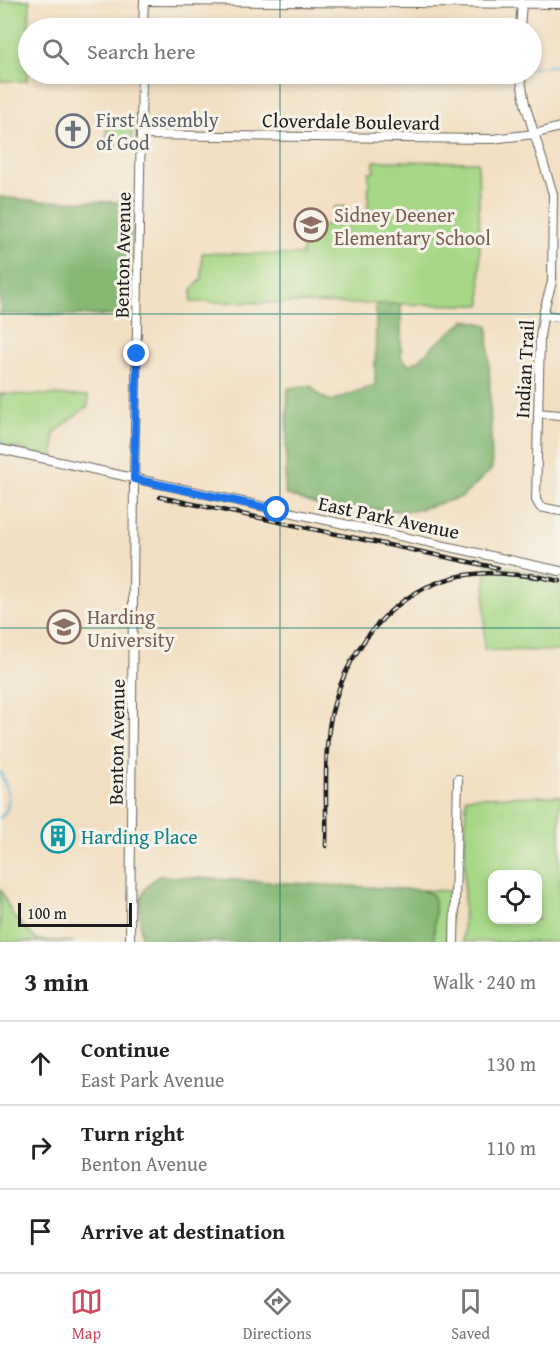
<!DOCTYPE html>
<html lang="en">
<head>
<meta charset="utf-8">
<style>
  body { margin:0; font-family:"Gentium Book Plus",serif; background:#f6f6f6; color:#222 }
  .controls { position:absolute; right:18px; bottom:18px; display:grid; overflow:hidden; border-radius:12px; box-shadow:0 3px 9px #0003 }
  .controls button { width:54px; height:54px; display:grid; place-items:center; padding:0; border:0; border-bottom:2px solid #e0e0e0; background:#fff; color:#222; font:30px sans-serif }
  .scale { position:absolute; left:18px; bottom:15px; width:114px; box-sizing:border-box; padding-left:6px; border:3px solid #1c1c1c; border-top:0; font-size:16px; line-height:21px; white-space:nowrap; color:#1c1c1c; -webkit-text-stroke:4px #f7f3e8; paint-order:stroke }
  .stop { position:absolute; width:18px; height:18px; margin:-14px; border:4px solid #1a73e8; border-radius:50%; background:#fff }
  .stop.end { background:#1a73e8; border-color:#fff; box-shadow:0 2px 6px #0008 }
  .list { margin:0; padding:0; list-style:none }
  h2 { display:flex; justify-content:space-between; align-items:center; height:78px; margin:0; padding:0 24px; font-size:26px }
  h2 small { font-size:20px; font-weight:400; color:#767676 }
  .list li { display:grid; grid-template-columns:39px 1fr auto; gap:18px; align-items:center; box-sizing:border-box; height:84px; padding:0 24px; border-top:2px solid #e0e0e0 }
  .list b { display:block; font-size:22px; white-space:nowrap }
  .list p { margin:0; font-size:20px; white-space:nowrap; color:#767676 }
  .list em { font-size:20px; font-style:normal; color:#767676 }
  .icon { flex:none; width:33px; height:33px; fill:none; stroke:currentColor; stroke-width:2; stroke-linecap:round; stroke-linejoin:round }
  .map { position:relative; flex:none; width:560px; height:942px; overflow:hidden }
  .search { position:absolute; background:#fff; box-shadow:0 3px 9px #0003; left:18px; right:18px; top:18px; height:66px; display:flex; align-items:center; gap:15px; box-sizing:border-box; padding:0 21px; border-radius:33px; color:#767676; font-size:22px }
  .sheet { height:330px; background:#fff }
  nav { display:flex; justify-content:space-around; align-items:center; box-sizing:border-box; height:84px; border-top:2px solid #e0e0e0; background:#fff; font-size:16px; color:#767676 }
  nav a { display:grid; justify-items:center; gap:3px }
  nav .on { color:#d1495b }
  .map>svg:first-child { display:block }
</style>
</head>
<body>
<div class="map">
<svg width="560" height="942" viewBox="0 0 560 942">
  <rect width="100%" height="100%" fill="#f7f3e8"/>
  <filter id="ink" filterUnits="userSpaceOnUse"><feTurbulence type="fractalNoise" baseFrequency=".0167" numOctaves="2"/><feDisplacementMap in="SourceGraphic" scale="12" xChannelSelector="R" yChannelSelector="G"/><feConvolveMatrix kernelMatrix="1 2 1 2 8 2 1 2 1" color-interpolation-filters="sRGB"/></filter>
  <filter id="wash" filterUnits="userSpaceOnUse"><feTurbulence type="fractalNoise" baseFrequency=".008" numOctaves="4" result="noise"/><feDisplacementMap in="SourceGraphic" scale="24" xChannelSelector="R" yChannelSelector="G"/><feGaussianBlur stdDeviation="1.35" result="paint"/><feColorMatrix in="noise" values="0 0 0 0 0 0 0 0 0 0 0 0 0 0 0 0 0 1.4 0 .05"/><feComposite in="paint" operator="in"/></filter>
  <g filter="url(#wash)">
    <rect width="100%" height="100%" fill="#f2dfc2"/>
    <g fill="#a5d786" stroke="#607a51" stroke-width="1.5" fill-rule="evenodd">
      <path d="M0,0H30L27,81H0Z"/>
      <path d="M107,124H132V146H106Z"/>
      <path d="M374,161L478,162L481,305L191,302L192,289L202,279V253L302,255L303,243H313L320,225H333L334,207H346V212L368,213L369,172H374Z"/>
      <path d="M0,394L88,396V406L54,433V458L0,444Z"/>
      <path d="M486,561L560,580V651L484,650Z"/>
      <path d="M560,796V942H463L466,797ZM492,874H538V920H492Z"/>
      <path d="M0,888L13,916L37,940L74,942H0Z"/>
      <path d="M422,890L451,891L449,942H434L435,908L433,895Z"/>
    </g>
    <g fill="#84b873" stroke="#506a48" stroke-width="1.5">
      <path d="M0,197L38,201L132,202L131,316L0,314Z"/>
      <path d="M376,304H401V357L409,365L419,360L434,345L466,320L488,325L492,469L462,497L413,511L328,509L285,494L288,388L311,386L320,396L331,401L375,385Z"/>
      <path d="M159,876L422,890L433,895L435,908L434,942H141C141,914 132,893 159,876Z"/>
    </g>
    <g fill="none" stroke-linecap="round" stroke-linejoin="round">
      <g stroke="#62b9df" stroke-width="2">
        <path d="M532,68L560,65"/>
        <path d="M145,77H174L188,74"/>
        <path d="M0,441H3"/>
        <path d="M0,772C7,786 14,807 0,818"/>
      </g>
    </g>
  </g>
  <g filter="url(#ink)">
    <g fill="none" stroke-linecap="round" stroke-linejoin="round">
      <defs>
        <g id="minor">
          <path d="M144,1L560,4"/>
          <path d="M143,28L144,0"/>
          <path d="M520,28L522,3"/>
          <path d="M520,74L525,104L553,194L552,282L544,310L540,337L536,500L540,507L560,511"/>
          <path d="M141,135L492,139L534,134L560,127"/>
          <path d="M543,315L560,317"/>
          <path d="M538,413L560,415"/>
          <path d="M0,449L560,571"/>
          <path d="M130,942L134,479L142,74"/>
          <path d="M454,942L458,779"/>
        </g>
      </defs>
      <use href="#minor" stroke="#676056" stroke-width="10"/>
      <use href="#minor" stroke="#fff" stroke-width="8"/>
      <defs>
        <g id="rail">
          <path d="M160,497L498,568"/>
          <path d="M530,575L560,581"/>
          <path d="M326,846C327,810 324,773 328,737C334,668 382,596 452,578C480,570 510,574 538,577"/>
        </g>
      </defs>
      <use href="#rail" stroke="#1c1c1c" stroke-width="4.5"/>
      <use href="#rail" stroke="#f7f3e8" stroke-width="2" stroke-dasharray="7" stroke-linecap="butt"/>
    </g>
  </g>
  <g fill="none" stroke-linecap="round" stroke-linejoin="round" filter="url(#ink)">
    <path stroke="#1a73e8" stroke-width="8" d="M137,354L134,479L277,510"/>
  </g>
  <path fill="none" stroke="#0f766e" stroke-width="1.5" stroke-opacity="0.55" d="M280,0V28M280,74V942M0,314H560M0,628H560"/>
  <defs>
    <symbol id="church-ring" viewBox="-11 -11 22 22"><circle r="9.5" fill="#f7f3e8" stroke="#6b7280" stroke-width="1.5"/><path d="M-1.2-6h2.4v3.5h3.3v2.4h-3.3V6h-2.4V-.1h-3.3v-2.4h3.3Z" fill="#6b7280"/></symbol>
    <symbol id="school-ring" viewBox="-11 -11 22 22"><circle r="9.5" fill="#f7f3e8" stroke="#8d6e63" stroke-width="1.5"/><path d="M0-5L7-2L0 1L-7-2ZM-4 1L0 2.5L4 1V4Q0 6-4 4Z" fill="#8d6e63"/></symbol>
    <symbol id="university-ring" viewBox="-11 -11 22 22"><circle r="9.5" fill="#f7f3e8" stroke="#8d6e63" stroke-width="1.5"/><path d="M0-5L7-2L0 1L-7-2ZM-4 1L0 2.5L4 1V4Q0 6-4 4Z" fill="#8d6e63"/></symbol>
    <symbol id="building-ring" viewBox="-11 -11 22 22"><circle r="9.5" fill="#f7f3e8" stroke="#0f9aa8" stroke-width="1.5"/><path d="M-4-6H4V6H1V3H-1V6H-4ZM-2.5-4.3h1.7v1.8h-1.7ZM.8-4.3h1.7v1.8H.8ZM-2.5-1h1.7V.8h-1.7ZM.8-1h1.7V.8H.8Z" fill="#0f9aa8"/></symbol>
  </defs>
  <g fill-rule="evenodd">
    <use href="#church-ring" x="54" y="112" width="38" height="38"/>
    <use href="#school-ring" x="292" y="206" width="38" height="38"/>
    <use href="#university-ring" x="45" y="608" width="38" height="38"/>
    <use href="#building-ring" x="39" y="817" width="38" height="38"/>
  </g>
  <g text-anchor="middle" dominant-baseline="central" stroke-width="6" stroke-linejoin="round" paint-order="stroke">
    <g font-size="20" fill="#5b616d" stroke="#f7f3e8" text-anchor="start">
      <text x="96" y="119">First Assembly<tspan x="96" dy="23">of God</tspan></text>
    </g>
    <g font-size="20" fill="#1c1c1c" stroke="#f7f3e8">
      <text transform="translate(351 121) rotate(1)">Cloverdale Boulevard</text>
      <text transform="translate(122 255) rotate(-89)">Benton Avenue</text>
      <text transform="translate(524 369) rotate(-87)">Indian Trail</text>
      <text transform="translate(389 517) rotate(12)">East Park Avenue</text>
      <text transform="translate(116 742) rotate(-89)">Benton Avenue</text>
    </g>
    <g font-size="20" fill="#785e54" stroke="#f7f3e8" text-anchor="start">
      <text x="334" y="214">Sidney Deener<tspan x="334" dy="23">Elementary School</tspan></text>
      <text x="87" y="616">Harding<tspan x="87" dy="23">University</tspan></text>
    </g>
    <g font-size="20" fill="#0d838f" stroke="#f7f3e8" text-anchor="start">
      <text x="81" y="836">Harding Place</text>
    </g>
  </g>
</svg>
<div class="controls">
<button><svg class="icon" aria-label="locate" viewBox="0 0 24 24"><circle cx="12" cy="12" r="6"/><path d="M12 2v4M12 18v4M2 12h4M18 12h4"/></svg></button>
</div>
<div class="scale">100 m</div>
<div class="stop" style="left:277px;top:510px"></div>
<div class="stop end" style="left:137px;top:354px"></div>
<div class="search"><svg class="icon" aria-label="search" viewBox="0 0 24 24"><circle cx="10" cy="10" r="6"/><path d="M15 15l6 6"/></svg>Search here</div>
</div>
<section class="sheet">
<h2>3 min<small>Walk · 240 m</small></h2>
<ul class="list">
<li><svg class="icon" aria-label="ahead" viewBox="0 0 24 24"><path d="M12 20V5M6 11l6-6 6 6"/></svg><div><b>Continue</b><p>East Park Avenue</p></div><em>130 m</em></li>
<li><svg class="icon" aria-label="right" viewBox="0 0 24 24"><path d="M7 20v-9h11M14 6l5 5-5 5"/></svg><div><b>Turn right</b><p>Benton Avenue</p></div><em>110 m</em></li>
<li><svg class="icon" aria-label="arrive" viewBox="0 0 24 24"><path d="M6 21V4h12l-3 4 3 4H6"/></svg><div><b>Arrive at destination</b></div></li>
</ul>
</section>
<nav>
<a class="on"><svg class="icon" aria-label="map" viewBox="0 0 24 24"><path d="M3 6l6-2 6 2 6-2v14l-6 2-6-2-6 2zM9 4v14M15 6v14"/></svg>Map</a>
<a><svg class="icon" aria-label="directions" viewBox="0 0 24 24"><path d="M12 3l9 9-9 9-9-9zM9 14v-3h6M13 9l2 2-2 2"/></svg>Directions</a>
<a><svg class="icon" aria-label="saved" viewBox="0 0 24 24"><path d="M7 4h10v16l-5-4-5 4z"/></svg>Saved</a>
</nav>
</body>
</html>
